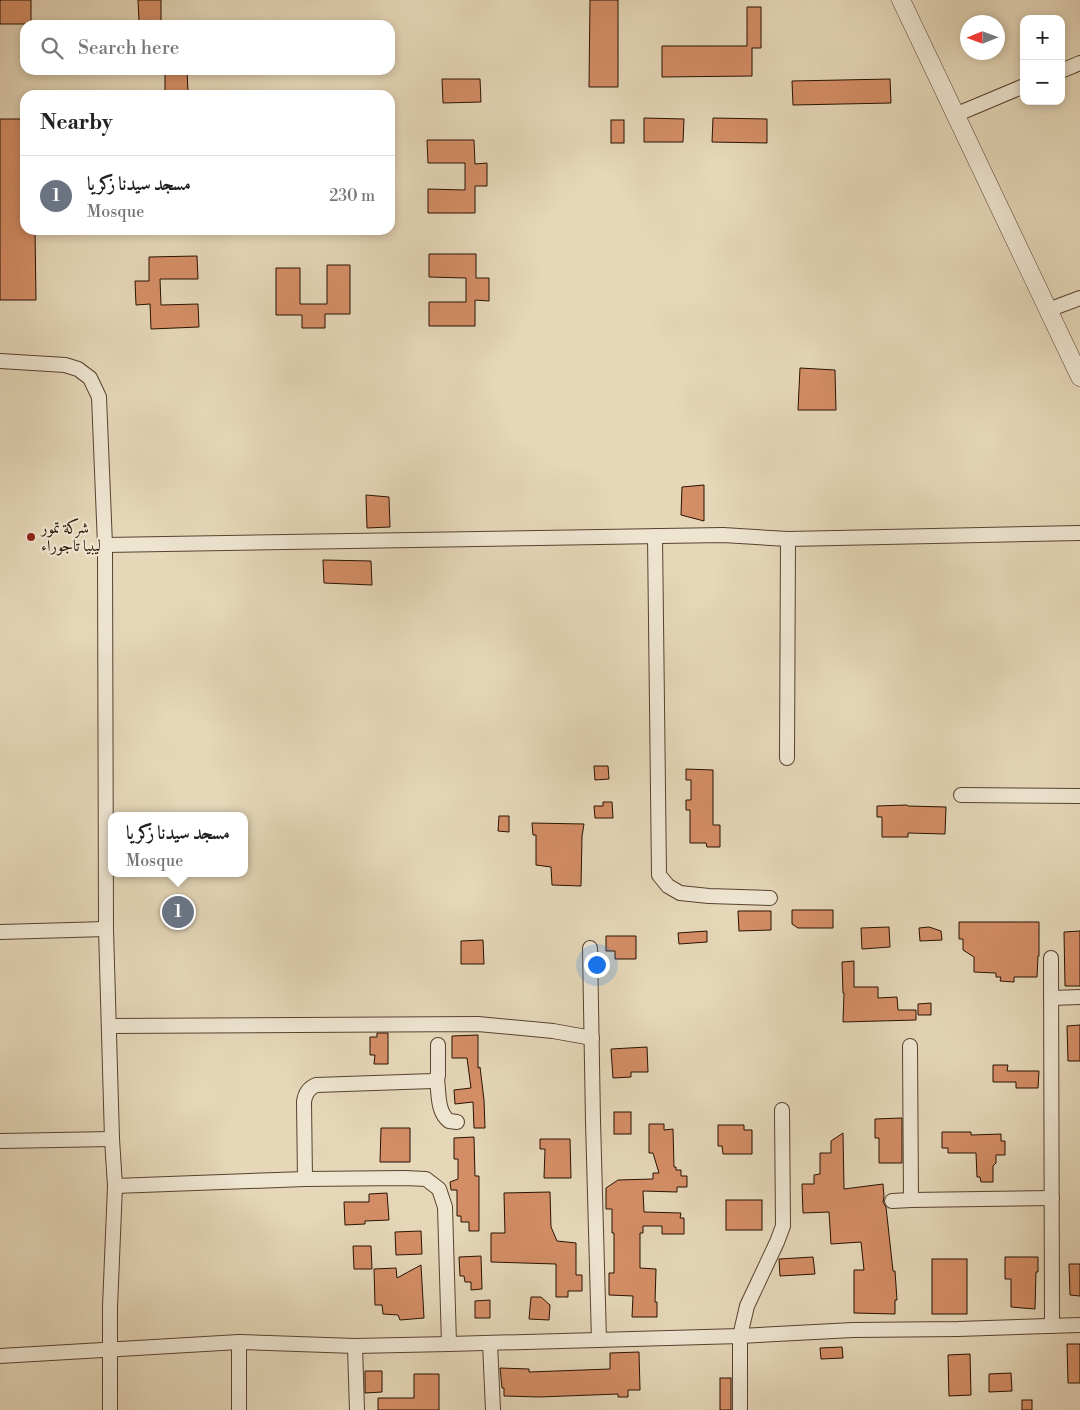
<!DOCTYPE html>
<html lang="en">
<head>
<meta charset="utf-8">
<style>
  body { margin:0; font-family:"Libre Bodoni",Amiri,serif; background:#f2f2f2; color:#222 }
  .controls { position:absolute; right:15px; top:15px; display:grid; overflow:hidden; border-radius:10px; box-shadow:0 2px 8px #0003 }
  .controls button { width:45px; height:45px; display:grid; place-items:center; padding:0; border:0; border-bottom:1px solid #e0e0e0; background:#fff; color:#222; font:25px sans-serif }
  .compass { position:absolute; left:960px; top:15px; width:45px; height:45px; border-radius:50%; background:#fff; box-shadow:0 2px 8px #0003; rotate:269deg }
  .you { position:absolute; left:596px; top:964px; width:18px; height:18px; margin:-12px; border:4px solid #fff; border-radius:50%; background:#1a73e8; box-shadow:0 0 0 8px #1a73e833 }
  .badge { display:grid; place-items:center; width:32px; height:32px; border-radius:50%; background:#db2777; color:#fff; font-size:16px; font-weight:700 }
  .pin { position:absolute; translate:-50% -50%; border:2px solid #fff; box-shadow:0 1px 5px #0006 }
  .popup { position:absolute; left:108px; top:812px; width:140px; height:65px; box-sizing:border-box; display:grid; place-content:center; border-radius:10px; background:#fff; filter:drop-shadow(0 1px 4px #0005); font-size:16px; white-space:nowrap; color:#767676 }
  .popup b { font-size:19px; color:#222 }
  .popup::after { content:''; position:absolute; left:50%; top:100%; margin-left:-10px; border:10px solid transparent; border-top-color:#fff }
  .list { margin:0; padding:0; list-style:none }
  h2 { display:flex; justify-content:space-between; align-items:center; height:65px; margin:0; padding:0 20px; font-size:21px }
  h2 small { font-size:16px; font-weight:400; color:#767676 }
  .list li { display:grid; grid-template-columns:32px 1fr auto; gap:15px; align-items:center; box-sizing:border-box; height:80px; padding:0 20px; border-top:1px solid #e0e0e0 }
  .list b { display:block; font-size:19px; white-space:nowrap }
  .list p { margin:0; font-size:16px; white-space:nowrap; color:#767676 }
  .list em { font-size:16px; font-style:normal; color:#767676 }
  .icon { flex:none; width:28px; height:28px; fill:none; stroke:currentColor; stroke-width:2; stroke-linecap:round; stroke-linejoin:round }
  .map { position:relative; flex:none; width:1080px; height:1410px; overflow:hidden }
  .search { position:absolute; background:#fff; box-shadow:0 2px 8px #0003; left:20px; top:20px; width:375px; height:55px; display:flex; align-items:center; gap:12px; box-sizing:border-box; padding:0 18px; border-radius:15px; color:#767676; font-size:19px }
  .panel { position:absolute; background:#fff; box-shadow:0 2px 8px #0003; left:20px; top:90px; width:375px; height:145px; border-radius:15px }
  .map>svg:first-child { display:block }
</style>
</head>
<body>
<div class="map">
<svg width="1080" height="1410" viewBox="0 0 1080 1410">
  <rect width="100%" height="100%" fill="#e5d7b8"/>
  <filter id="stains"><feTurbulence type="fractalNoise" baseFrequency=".004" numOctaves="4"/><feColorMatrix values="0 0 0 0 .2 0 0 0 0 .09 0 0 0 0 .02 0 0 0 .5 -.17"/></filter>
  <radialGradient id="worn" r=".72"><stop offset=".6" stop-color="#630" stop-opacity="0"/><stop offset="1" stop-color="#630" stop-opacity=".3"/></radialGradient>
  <g fill="#d48e66" stroke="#291102">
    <rect x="0" y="0" width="31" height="24"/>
    <path d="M138,0H161V21H139Z"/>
    <path d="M590,0H618V87H589Z"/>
    <path d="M747,7H761V48H752V76L662,77V46H747Z"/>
    <path d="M165,70H187L188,92H165Z"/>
    <path d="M442,79H480L481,102L443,103Z"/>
    <path d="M890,79L891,103L793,105L792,81Z"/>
    <path d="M644,118L684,119L683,142H644Z"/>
    <path d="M713,118L767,119V143L712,142Z"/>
    <path d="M0,119H25V230H35L36,300H0Z"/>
    <rect x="611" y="120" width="13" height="23"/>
    <path d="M427,140H474L475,164L487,163V186H475V213H428V189L465,190V163H428Z"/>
    <path d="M429,254H476V278H489V301L475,300V326H429V302H466V278L429,277Z"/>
    <path d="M197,256L198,279H160L161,305L198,304L199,327L151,329L150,304L136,305L135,281H149V257Z"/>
    <path d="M327,265H350V314H325V328H302V315H276V268H300V304H327Z"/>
    <path d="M800,368L835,370L836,410H798Z"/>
    <path d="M704,485V521L681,515L682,487Z"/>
    <path d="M366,495L389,497L390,527L367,528Z"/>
    <path d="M323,560L371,561L372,585L324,583Z"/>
    <path d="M594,766H608L609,779L595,780Z"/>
    <path d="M686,769L713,770V825H720V847H707L706,843H690V810H686V800H691V780H686Z"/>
    <path d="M603,802H612L613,818H595L594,806H603Z"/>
    <path d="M907,805L908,806L946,807L945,834L908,833V837H882V817H877V806Z"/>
    <path d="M499,816H509V832L498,831Z"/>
    <path d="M532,823L584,824L582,836L581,886L552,885L551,867L536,865V835H533Z"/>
    <path d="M792,910H833V928H798L792,924Z"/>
    <path d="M738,911H771V930L739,931Z"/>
    <path d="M959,922H1039V956H1038L1037,977H1014V982L1000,981L1001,977H996V973L974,972V957L963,950V939H959Z"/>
    <path d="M889,927L890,947L862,949L861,928Z"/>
    <path d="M929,927L941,931L942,940L920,941L919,928Z"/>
    <path d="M707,931V942L679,944L678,933Z"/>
    <path d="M1080,931V986H1065L1064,932Z"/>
    <path d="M606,936H636V959H615V951H606Z"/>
    <path d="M483,940L484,964H461V941Z"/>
    <path d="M854,961V987H878V998L897,997L898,1010H916V1020L843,1022L844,993H843L842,962Z"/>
    <path d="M931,1003V1015H918V1004Z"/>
    <path d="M1080,1025V1061H1068L1067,1026Z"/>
    <path d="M377,1033H388V1064H374L375,1055H370V1037H377Z"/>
    <path d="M478,1035V1068L480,1067L484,1100L485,1128H474L473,1102L455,1104L454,1090L471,1088L467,1058H452V1036Z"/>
    <path d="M647,1047L648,1072H631V1077L613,1078L611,1049Z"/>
    <path d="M993,1065H1008L1007,1071H1039L1038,1088H1016V1082H993Z"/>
    <rect x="614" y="1112" width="17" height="22"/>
    <path d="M902,1118V1163H879V1138H875V1119Z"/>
    <path d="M649,1124H664V1130L673,1129L674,1167H676V1170H681V1176H687V1187H677V1192L643,1191L644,1212L681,1213L680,1218H684V1234H662V1226H643V1233H640V1268L656,1269L655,1302H657V1317H632L633,1296L609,1295V1273H614V1233H612V1209H606V1188L618,1180L653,1179V1173H659L653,1153H649Z"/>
    <path d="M718,1125H744V1130H752V1154H723L722,1146H718Z"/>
    <path d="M381,1128H410V1162H380Z"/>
    <path d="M942,1132H971V1135L1001,1134V1141H1005V1155H996V1163L993,1166V1182H981L980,1177H977L976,1153H948V1148H942Z"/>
    <path d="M843,1133L844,1189L883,1184L884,1197L883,1202L886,1207L893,1271H895L897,1300H895V1314L854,1313V1270H864L861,1242L831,1244L829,1212L803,1213L802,1184H814V1175L820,1174V1153H831V1141Z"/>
    <path d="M474,1137L475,1176H479V1231H469V1222H461V1216H457V1190H451L450,1182L458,1179V1159H454V1138Z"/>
    <path d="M540,1139H570L571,1178H544L545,1149H540Z"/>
    <path d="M550,1192L551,1227L557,1241L576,1243V1275H582V1291H568V1297H556V1264L491,1262V1233H505L504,1193Z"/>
    <path d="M387,1193L389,1220L365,1221V1224L345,1225L344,1202H369V1194Z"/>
    <rect x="726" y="1200" width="36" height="30"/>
    <path d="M421,1231L422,1254L396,1255L395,1232Z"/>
    <path d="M353,1246H371L372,1269H354Z"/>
    <path d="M481,1256L482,1289L471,1290V1282H465L464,1276H460L459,1257Z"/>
    <path d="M813,1257L815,1274L780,1276L779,1259Z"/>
    <path d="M1005,1257H1038V1272H1036L1035,1309L1011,1307V1279H1005Z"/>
    <rect x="932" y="1259" width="35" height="55"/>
    <path d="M1069,1264H1080V1296L1070,1295Z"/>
    <path d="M421,1265L424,1318L400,1320L398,1315L383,1314L382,1305H375L374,1269L396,1268L397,1278Z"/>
    <path d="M531,1297H541L550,1305L549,1320L529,1319Z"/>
    <path d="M490,1300V1318H475V1301Z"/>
    <path d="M1067,1344H1080V1383H1068Z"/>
    <path d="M842,1347L843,1358L821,1359L820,1348Z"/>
    <path d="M639,1352L640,1390H628V1397H618V1394L539,1397L504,1396V1388H502L500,1368L529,1369V1372L610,1369V1353Z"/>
    <path d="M970,1354L971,1395L949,1396L948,1355Z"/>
    <path d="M365,1371H382V1392L365,1393Z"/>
    <path d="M1011,1373L1012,1391L989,1392V1374Z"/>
    <path d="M414,1374H439V1410H378V1398H414Z"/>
    <rect x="720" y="1378" width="11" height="32"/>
    <rect x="1022" y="1400" width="10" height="10"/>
  </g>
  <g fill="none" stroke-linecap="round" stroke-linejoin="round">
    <defs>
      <g id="minor">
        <path d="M1061,71L1080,63"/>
        <path d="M955,115L1024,86"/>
        <path d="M1048,310L1080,298"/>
        <path d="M0,361L65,365L78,369L90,378L99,397L105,545L106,929L112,1139L115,1186L110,1307V1410"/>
        <path d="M655,536L659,875L668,886L680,893L709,896L770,898"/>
        <path d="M105,545L723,535L788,539L1080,533"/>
        <path d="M787,758L788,539"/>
        <path d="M961,795L1080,796"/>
        <path d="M0,932L106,929"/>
        <path d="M590,948L593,1121L599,1340"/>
        <path d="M1051,958L1052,1326"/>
        <path d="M1051,998L1080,997"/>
        <path d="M109,1026L478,1024L553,1031L592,1038"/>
        <path d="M910,1046L911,1200"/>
        <path d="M437,1079C439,1093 437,1112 449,1121L457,1122"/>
        <path d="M0,1141L112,1139"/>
        <path d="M305,1179L304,1102C305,1093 309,1088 316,1085L433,1081L438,1076V1045"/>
        <path d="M115,1186L305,1179L405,1178L426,1179L439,1189L445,1207L449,1344"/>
        <path d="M892,1201L911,1200L1052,1198"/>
        <path d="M490,1343L493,1410"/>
        <path d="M355,1346L357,1410"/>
        <path d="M0,1356L239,1342L355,1346L449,1344L740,1336L853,1330L958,1329L1080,1325"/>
        <path d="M239,1410V1342"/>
        <path d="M740,1410V1336L747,1306L777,1242L783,1226L782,1110"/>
      </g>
      <path id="tertiary" d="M901,0L1080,377"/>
    </defs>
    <use href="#minor" stroke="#584230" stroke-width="16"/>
    <use href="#tertiary" stroke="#584230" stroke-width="19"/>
    <use href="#minor" stroke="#eee5d1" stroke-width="14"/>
    <use href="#tertiary" stroke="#eee5d1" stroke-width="18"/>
  </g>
  <circle fill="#8f2418" stroke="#eee5d1" stroke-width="2" cx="31" cy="537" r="5"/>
  <g text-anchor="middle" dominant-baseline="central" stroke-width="4.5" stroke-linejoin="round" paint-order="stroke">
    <g font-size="16" fill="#291102" stroke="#eee5d1" text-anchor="start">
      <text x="41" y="528">شركة تمور<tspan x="41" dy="18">ليبيا تاجوراء</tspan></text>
    </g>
  </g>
  <rect width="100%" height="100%" filter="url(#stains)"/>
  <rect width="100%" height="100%" fill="url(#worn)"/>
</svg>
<div class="controls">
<button>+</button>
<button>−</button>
</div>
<svg class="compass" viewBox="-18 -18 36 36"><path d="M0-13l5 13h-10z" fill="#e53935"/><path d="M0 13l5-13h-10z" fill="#767676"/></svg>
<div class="you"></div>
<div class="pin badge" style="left:178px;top:912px;background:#6b7280">1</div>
<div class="popup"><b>مسجد سيدنا زكريا</b>Mosque</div>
<div class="search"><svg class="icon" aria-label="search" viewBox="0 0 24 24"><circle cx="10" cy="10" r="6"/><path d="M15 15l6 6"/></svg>Search here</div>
<section class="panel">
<h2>Nearby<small></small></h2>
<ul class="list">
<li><span class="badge" style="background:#6b7280">1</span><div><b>مسجد سيدنا زكريا</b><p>Mosque</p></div><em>230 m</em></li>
</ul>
</section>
</div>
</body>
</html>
